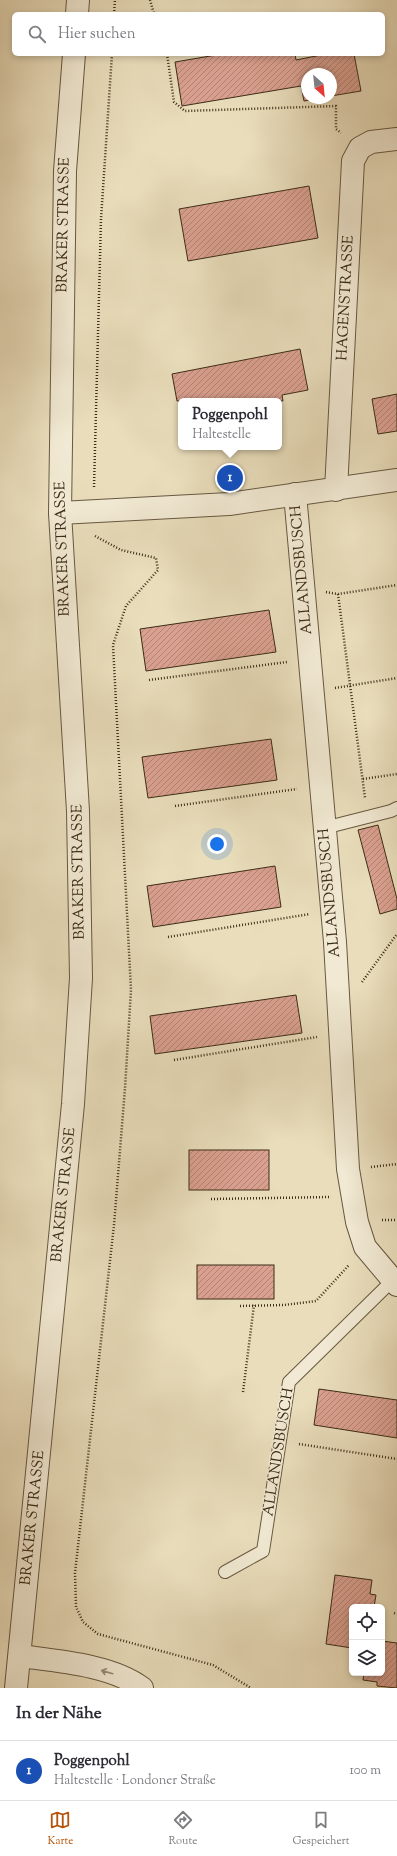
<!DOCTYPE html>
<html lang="de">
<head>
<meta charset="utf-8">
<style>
  body { margin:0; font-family:"Sorts Mill Goudy",serif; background:#f2f2f3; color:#2b2b33 }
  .controls { position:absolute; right:12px; bottom:12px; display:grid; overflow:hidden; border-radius:6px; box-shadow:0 2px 6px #0003 }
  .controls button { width:36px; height:36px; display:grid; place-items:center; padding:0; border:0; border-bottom:1px solid #e1e1e2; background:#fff; color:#2b2b33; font:20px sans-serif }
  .compass { position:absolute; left:301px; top:68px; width:36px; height:36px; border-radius:50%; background:#fff; box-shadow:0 2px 6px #0003; rotate:153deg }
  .you { position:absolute; left:217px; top:844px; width:14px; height:14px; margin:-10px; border:3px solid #fff; border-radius:50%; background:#1a73e8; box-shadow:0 0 0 6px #1a73e833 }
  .badge { display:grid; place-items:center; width:26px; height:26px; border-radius:50%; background:#b45309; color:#fff; font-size:13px; font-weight:700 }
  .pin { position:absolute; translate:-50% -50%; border:2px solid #fff; box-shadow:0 1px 4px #0006 }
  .popup { position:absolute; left:178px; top:398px; width:104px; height:52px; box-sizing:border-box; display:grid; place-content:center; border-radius:6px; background:#fff; filter:drop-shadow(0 1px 3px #0005); font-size:13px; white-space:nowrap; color:#7c7c81 }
  .popup b { font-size:15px; color:#2b2b33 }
  .popup::after { content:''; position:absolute; left:50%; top:100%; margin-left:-8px; border:8px solid transparent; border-top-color:#fff }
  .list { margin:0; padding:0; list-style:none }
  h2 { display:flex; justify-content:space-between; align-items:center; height:52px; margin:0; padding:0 16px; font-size:17px }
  h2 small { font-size:13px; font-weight:400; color:#7c7c81 }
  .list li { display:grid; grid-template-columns:26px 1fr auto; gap:12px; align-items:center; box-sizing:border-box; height:60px; padding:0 16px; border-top:1px solid #e1e1e2 }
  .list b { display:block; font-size:15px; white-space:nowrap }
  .list p { margin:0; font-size:13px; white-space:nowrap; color:#7c7c81 }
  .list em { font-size:13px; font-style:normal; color:#7c7c81 }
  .icon { flex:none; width:22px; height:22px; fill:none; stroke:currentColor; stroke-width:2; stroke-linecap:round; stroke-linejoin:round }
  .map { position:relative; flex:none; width:397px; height:1688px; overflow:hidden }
  .search { position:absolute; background:#fff; box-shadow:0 2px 6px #0003; left:12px; right:12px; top:12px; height:44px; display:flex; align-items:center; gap:10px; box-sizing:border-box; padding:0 14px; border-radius:6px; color:#7c7c81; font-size:15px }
  .sheet { height:112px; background:#fff }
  nav { display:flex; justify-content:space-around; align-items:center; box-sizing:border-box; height:56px; border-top:1px solid #e1e1e2; background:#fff; font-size:11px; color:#7c7c81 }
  nav a { display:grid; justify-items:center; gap:2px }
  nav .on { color:#b45309 }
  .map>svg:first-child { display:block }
</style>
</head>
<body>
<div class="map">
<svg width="397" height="1688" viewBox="0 0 397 1688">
  <defs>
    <pattern id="building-hatch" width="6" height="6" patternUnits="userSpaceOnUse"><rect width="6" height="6" fill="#daa090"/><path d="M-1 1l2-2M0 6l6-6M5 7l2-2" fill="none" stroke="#b28375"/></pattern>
  </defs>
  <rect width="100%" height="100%" fill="#e9ddbb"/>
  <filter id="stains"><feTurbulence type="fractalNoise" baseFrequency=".005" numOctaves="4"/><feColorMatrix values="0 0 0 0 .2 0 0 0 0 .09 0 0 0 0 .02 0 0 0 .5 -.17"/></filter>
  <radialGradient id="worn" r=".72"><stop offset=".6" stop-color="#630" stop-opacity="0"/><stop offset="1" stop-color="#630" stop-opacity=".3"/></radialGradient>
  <g fill="url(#building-hatch)" stroke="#3c2c17">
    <path d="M222,54H295L296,60L326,54H354L361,91L331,96V74H307V98H322L304,101L301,86L182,106L175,62Z"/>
    <path d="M309,186L318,238L188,261L179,209Z"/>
    <path d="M300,349L308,390L282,395L283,401H177L172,374Z"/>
    <path d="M397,394V431L378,434L372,399Z"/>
    <path d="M269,610L276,652L146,671L140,629Z"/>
    <path d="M271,739L277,780L148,798L142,757Z"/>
    <path d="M378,825L397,899V909L380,914L358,830Z"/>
    <path d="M275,866L281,907L153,927L147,886Z"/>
    <path d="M296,995L302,1033L155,1054L150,1016Z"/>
    <rect x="189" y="1150" width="80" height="40"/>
    <rect x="197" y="1265" width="77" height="34"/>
    <path d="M319,1389L397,1400V1438L314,1425Z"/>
    <path d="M335,1575L372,1580L370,1594L376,1595L374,1607H352V1648L326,1644Z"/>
    <path d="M382,1641L397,1643V1688L377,1686V1682L363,1680L364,1673H382Z"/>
  </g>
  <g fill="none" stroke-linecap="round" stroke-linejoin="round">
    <defs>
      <g id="service">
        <path d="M324,828L391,811L397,808"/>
        <path d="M225,1572L263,1551L289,1382L392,1281"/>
      </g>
      <g id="minor">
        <path d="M336,490L353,161L360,148L371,142L397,139"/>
        <path d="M295,494L335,942L348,1169L357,1222L365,1247L397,1285"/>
        <path d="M60,513L229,504L397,480"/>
        <path d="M20,1656C57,1661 112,1665 142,1688"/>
      </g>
      <g id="tertiary">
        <path d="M77,14L78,0"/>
        <path d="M16,1688L73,1104L81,978L78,811L60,513L65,171L74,54"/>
      </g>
    </defs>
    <use href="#service" stroke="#675840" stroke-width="14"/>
    <use href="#minor" stroke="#675840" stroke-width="24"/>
    <use href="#tertiary" stroke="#675840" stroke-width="24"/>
    <g stroke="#3c2c17" stroke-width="2.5" stroke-dasharray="1 2" stroke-linecap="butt">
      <path d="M150,0L154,14"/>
      <path d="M114,14L115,0"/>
      <path d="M167,54L174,102L185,111L336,106V129L341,133"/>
      <path d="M94,487L101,219L112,54"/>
      <path d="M95,536L121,550L156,558L158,570L126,606L113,645L131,990L125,1088L114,1225L75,1573L76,1607L83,1622L98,1634L213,1665L251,1688"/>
      <path d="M326,592L338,594L397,585"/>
      <path d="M338,594L365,798"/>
      <path d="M149,680L287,662"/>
      <path d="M335,688L397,678"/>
      <path d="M363,779L397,774"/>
      <path d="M175,806L297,789"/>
      <path d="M168,937L310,914"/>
      <path d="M362,982L397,934"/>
      <path d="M174,1060L317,1037"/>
      <path d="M371,1167L397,1164"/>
      <path d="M211,1199L330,1197"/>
      <path d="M382,1220H397"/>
      <path d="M240,1306L284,1305L316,1301L349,1265"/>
      <path d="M243,1392L254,1305"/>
      <path d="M299,1444L397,1459"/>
      <path d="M394,1613L397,1614"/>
    </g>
    <use href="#service" stroke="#f1e9d3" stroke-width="12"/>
    <use href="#minor" stroke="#f1e9d3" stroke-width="22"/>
    <use href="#tertiary" stroke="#f1e9d3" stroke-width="22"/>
  </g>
  <defs><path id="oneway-shaft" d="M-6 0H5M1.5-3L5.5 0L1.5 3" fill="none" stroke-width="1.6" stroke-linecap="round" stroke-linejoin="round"/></defs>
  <use stroke="#968a75" href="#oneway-shaft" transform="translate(107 1672) rotate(-164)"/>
  <g text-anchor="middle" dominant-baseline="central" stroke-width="3" stroke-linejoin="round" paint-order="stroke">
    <g font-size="15" fill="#3c2c17" stroke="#f1e9d3">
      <text transform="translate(64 225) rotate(-89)">BRAKER STRASSE</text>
      <text transform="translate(346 298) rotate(-87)">HAGENSTRASSE</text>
      <text transform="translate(63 549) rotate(-92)">BRAKER STRASSE</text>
      <text transform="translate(302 570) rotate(-95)">ALLANDSBUSCH</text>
      <text transform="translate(79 872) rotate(-91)">BRAKER STRASSE</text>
      <text transform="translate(330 893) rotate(-95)">ALLANDSBUSCH</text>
      <text transform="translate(64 1195) rotate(-84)">BRAKER STRASSE</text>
      <text transform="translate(279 1452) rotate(-81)">ALLANDSBUSCH</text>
      <text transform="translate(33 1518) rotate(-84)">BRAKER STRASSE</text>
    </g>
  </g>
  <rect width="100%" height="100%" filter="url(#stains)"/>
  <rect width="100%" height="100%" fill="url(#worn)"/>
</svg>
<div class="controls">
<button><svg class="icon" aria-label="locate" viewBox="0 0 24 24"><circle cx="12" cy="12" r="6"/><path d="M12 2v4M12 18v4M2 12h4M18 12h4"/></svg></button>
<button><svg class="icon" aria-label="layers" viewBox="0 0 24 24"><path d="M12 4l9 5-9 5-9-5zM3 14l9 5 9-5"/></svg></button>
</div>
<svg class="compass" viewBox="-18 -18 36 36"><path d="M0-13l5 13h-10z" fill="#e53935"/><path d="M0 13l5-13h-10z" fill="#7c7c81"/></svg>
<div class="you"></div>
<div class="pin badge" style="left:230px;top:478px;background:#1a4fb4">1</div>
<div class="popup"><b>Poggenpohl</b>Haltestelle</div>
<div class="search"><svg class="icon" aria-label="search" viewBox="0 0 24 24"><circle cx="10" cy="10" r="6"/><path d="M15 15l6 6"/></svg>Hier suchen</div>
</div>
<section class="sheet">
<h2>In der Nähe<small></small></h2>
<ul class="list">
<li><span class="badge" style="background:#1a4fb4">1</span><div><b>Poggenpohl</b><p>Haltestelle · Londoner Straße</p></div><em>100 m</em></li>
</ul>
</section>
<nav>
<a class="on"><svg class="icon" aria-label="map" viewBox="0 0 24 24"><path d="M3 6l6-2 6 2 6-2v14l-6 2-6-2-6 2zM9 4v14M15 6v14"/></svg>Karte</a>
<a><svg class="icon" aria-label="directions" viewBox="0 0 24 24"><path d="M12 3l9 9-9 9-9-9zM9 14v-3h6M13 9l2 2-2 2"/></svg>Route</a>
<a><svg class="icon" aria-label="saved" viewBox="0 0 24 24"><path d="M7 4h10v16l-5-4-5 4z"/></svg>Gespeichert</a>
</nav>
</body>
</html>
